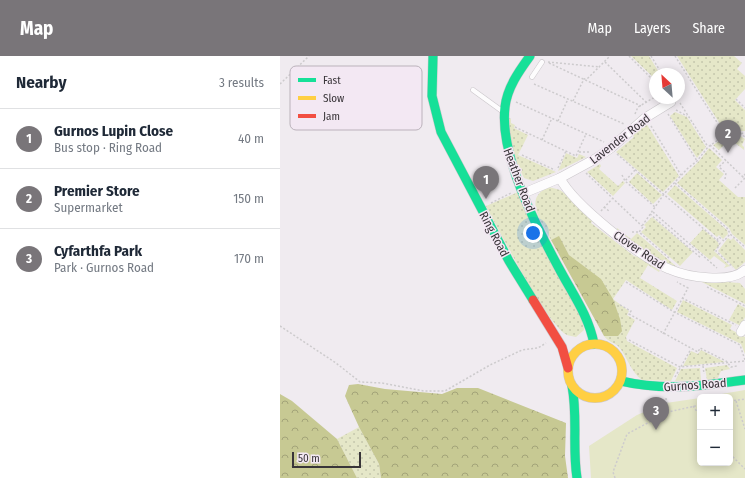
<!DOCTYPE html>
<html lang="en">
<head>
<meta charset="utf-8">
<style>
  body { margin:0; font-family:"Fira Sans Condensed",sans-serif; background:#f2f2f3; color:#1f2937 }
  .controls { position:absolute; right:12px; bottom:12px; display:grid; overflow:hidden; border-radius:6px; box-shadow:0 2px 10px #0003 }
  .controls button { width:36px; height:36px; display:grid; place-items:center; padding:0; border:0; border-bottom:1px solid #e0e1e3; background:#fff; color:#1f2937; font:20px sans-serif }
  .compass { position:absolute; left:369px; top:12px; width:36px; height:36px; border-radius:50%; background:#fff; box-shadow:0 2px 10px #0003; rotate:334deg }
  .scale { position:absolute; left:12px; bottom:10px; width:69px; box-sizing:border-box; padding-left:4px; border:2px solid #393539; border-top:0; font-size:11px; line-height:14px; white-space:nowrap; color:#393539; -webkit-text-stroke:3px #f3e8f3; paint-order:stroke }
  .you { position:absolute; left:253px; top:177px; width:14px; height:14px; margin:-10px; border:3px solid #fff; border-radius:50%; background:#1a73e8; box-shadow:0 0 0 6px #1a73e833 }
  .badge { display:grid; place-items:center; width:26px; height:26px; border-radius:50%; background:#797579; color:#fff; font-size:13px; font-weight:700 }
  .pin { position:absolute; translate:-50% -33px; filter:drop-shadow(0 1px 2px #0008) }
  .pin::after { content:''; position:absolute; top:21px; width:14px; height:12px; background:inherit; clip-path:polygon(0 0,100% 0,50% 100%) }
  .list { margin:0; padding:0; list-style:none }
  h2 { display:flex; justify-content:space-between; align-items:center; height:52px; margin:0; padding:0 16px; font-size:17px }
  h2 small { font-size:13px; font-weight:400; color:#747a83 }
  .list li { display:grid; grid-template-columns:26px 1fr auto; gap:12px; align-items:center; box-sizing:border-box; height:60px; padding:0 16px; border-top:1px solid #e0e1e3 }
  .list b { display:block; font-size:15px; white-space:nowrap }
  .list p { margin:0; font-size:13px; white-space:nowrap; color:#747a83 }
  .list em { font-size:13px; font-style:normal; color:#747a83 }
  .map { position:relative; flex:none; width:465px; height:422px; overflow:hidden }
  header { display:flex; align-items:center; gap:24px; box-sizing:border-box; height:56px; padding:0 20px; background:#797579; color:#fff }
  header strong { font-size:19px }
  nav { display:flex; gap:22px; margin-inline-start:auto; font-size:14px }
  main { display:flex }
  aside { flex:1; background:#fff }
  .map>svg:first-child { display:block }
</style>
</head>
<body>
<header>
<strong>Map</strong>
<nav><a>Map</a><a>Layers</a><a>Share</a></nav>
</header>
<main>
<aside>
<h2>Nearby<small>3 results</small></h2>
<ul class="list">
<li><span class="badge">1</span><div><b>Gurnos Lupin Close</b><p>Bus stop · Ring Road</p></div><em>40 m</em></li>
<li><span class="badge">2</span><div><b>Premier Store</b><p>Supermarket</p></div><em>150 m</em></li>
<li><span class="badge">3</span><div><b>Cyfarthfa Park</b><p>Park · Gurnos Road</p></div><em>170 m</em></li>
</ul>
</aside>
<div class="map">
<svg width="465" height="422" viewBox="0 0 465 422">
  <defs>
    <pattern id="grass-dots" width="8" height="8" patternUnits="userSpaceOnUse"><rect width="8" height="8" fill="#e5e7c8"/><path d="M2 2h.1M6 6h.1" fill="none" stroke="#c5c7ad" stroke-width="1.8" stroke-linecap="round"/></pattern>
    <pattern id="forest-crowns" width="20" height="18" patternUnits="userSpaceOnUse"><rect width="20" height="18" fill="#c7c993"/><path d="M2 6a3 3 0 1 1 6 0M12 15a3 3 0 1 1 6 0" fill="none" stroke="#a3a479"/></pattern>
  </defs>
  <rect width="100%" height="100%" fill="#f0ebf0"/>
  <g fill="url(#grass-dots)">
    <path d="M351,0H369L380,18H375V23Z"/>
    <path d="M397,0H454L462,7L457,13L465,20V33L455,44L465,54V75L445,76Z"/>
    <path d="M395,56L407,61L426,91L417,102L390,60Z"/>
    <path d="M228,61L231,63V67L235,69L234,72L248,79L238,99L276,116L253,125L244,122L232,97Z"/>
    <path d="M366,67L399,120L383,136L336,96L354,81L352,79Z"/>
    <path d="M449,79H459L465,83L462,89L464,91V94L454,86L449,92L445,88L439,94L433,89Z"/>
    <path d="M429,92L442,104L436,111L444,118L439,124L458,141H465V189L452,178L449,172L397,127L419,105Z"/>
    <path d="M286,97L297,102L299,98L306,101L278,115Z"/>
    <path d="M320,108L321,110L319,113L338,130L343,125L345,127L333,140L307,116Z"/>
    <path d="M357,117L382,139L373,148L349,126Z"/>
    <path d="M395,129L447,174L448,178L443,183L439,179L437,181L387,138Z"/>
    <path d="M269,131L280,134L284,137L313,164L311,167L354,200L362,202L381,213L379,216L368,209L360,222L397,245L392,254L346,224L333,243L349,255L347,259L355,264L346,281L347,285L397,312L391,325L362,324C350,315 348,302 339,291C334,286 328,286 324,280H338L301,209L289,199L279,181L271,184C262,166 242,142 269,131Z"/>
    <path d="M238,136L303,266L304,274L296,281C293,280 289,280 287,279C267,269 219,174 206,150Z"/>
    <path d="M372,161L413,196L400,210L361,176L366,171L364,169Z"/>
    <path d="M337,172L351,183L357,177L397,211L373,201L336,174Z"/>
    <path d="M423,173L438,186L439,190L434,195L450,210L444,212L446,209L434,200L430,204L410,187Z"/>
    <path d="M448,182L451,184L453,182L465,194V206L456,214L438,195Z"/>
    <path d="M418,224L460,227L465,233V248Z"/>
    <path d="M403,244L452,269L450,273L465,281V298L461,288L397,256Z"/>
    <path d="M458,248L465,252V261L461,270L449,264Z"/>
    <path d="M421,294L445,306L403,310L411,295L418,298Z"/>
    <path d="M447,309L450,313L441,315L438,322L427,324L425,312Z"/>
    <path d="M420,312L421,324L395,325L401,313Z"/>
    <path d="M79,371L99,408L101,422H77L57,383Z"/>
  </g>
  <g fill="url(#forest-crowns)">
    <path d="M279,180L289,199L321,223L333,243L340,263L342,275L338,280H324L271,184Z"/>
    <path d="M78,328L105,333L162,338L177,332H198L286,367L285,400L288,422H101L99,408L79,371L65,340L69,329Z"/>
    <path d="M0,338L12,345L57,383L77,422H0Z"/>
  </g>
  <path fill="#e5e7c8" d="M465,334V422H311L309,390L357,359L386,347L420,342V407H450V341H424Z"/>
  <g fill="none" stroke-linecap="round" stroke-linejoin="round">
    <defs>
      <g id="lane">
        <path d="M252,21L262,6"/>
        <path d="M193,34L222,55"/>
      </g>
      <g id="street">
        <path d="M280,122C293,148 361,202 389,213C407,221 450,228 465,214"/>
        <path d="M244,137L280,122L315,103L331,92L365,62L391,46"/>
        <path d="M461,276L465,269"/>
      </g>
      <g id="fast">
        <path d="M153,0L152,40L161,76L229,205L253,244"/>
        <path d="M250,0C239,15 227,32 225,51C219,100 258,174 281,216C294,240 309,261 314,288"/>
        <path d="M341,325C383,335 423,330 465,324"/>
        <path d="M292,330C298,361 292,391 297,422"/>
      </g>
      <circle id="slow" cx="315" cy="315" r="27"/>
      <path id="jam" d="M253,244L282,291L288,312"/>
    </defs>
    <use href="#lane" stroke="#cbc7cb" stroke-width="5.5"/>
    <use href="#street" stroke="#cbc7cb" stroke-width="10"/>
    <use href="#fast" stroke="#cbc7cb" stroke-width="10"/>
    <use href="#slow" stroke="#cbc7cb" stroke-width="10"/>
    <use href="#jam" stroke="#cbc7cb" stroke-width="10"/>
    <g stroke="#cdcbcd" stroke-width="1.5" stroke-dasharray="2 2" stroke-linecap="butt">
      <path d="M349,0L375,26"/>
      <path d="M371,0L382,18"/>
      <path d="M395,0L445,79"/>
      <path d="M268,6L320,11"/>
      <path d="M325,6L366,46"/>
      <path d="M269,7L361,50"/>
      <path d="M0,28L29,0"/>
      <path d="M254,28L344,68"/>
      <path d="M456,43L465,52"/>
      <path d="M293,45L304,23L308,22L330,0"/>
      <path d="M236,46L324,86"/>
      <path d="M400,47L428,91"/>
      <path d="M396,54L407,60"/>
      <path d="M355,58L358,51L375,41"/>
      <path d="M388,58L417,105"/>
      <path d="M278,65L288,43"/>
      <path d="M371,70L401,119"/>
      <path d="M235,71L296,100L306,78"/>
      <path d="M460,77L465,81"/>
      <path d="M262,84L272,62"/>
      <path d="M430,89L463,121L465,118"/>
      <path d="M299,96H309"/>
      <path d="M337,98L440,187L436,195L453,211"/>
      <path d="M242,99L275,114"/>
      <path d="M278,112L286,95"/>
      <path d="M355,114L345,125L375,151"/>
      <path d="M306,117L362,170"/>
      <path d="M342,119L345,125"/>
      <path d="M445,123L446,117L439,111L446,104"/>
      <path d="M395,127L448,173L450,178L465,191"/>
      <path d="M455,132L465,122L463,121"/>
      <path d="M211,147L231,137"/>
      <path d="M324,151L329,155"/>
      <path d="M321,155L332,143"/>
      <path d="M373,156L437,212"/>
      <path d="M370,158L421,202"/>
      <path d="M352,176H359"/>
      <path d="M437,184L439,181L444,185L450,178"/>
      <path d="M389,202L359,176L363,171L362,170L384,138L407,113L417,105L428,91L445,79L465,77"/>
      <path d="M346,226L394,256L460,289L465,304"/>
      <path d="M427,231L465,250"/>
      <path d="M402,242L456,269"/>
      <path d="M340,249L351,255L349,258L418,296L420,292L446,305L451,311L457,310"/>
      <path d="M0,270L56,307L80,326L102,327L144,335H165L210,309L242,294L258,292L266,287"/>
      <path d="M383,278L408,232L397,226"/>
      <path d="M349,284L400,311L465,305"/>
      <path d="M423,310L424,318"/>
      <path d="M395,321L411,293"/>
      <path d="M386,342L388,356"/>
      <path d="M450,345L465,343"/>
      <path d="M456,345L465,373"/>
      <path d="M413,350L420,360"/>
      <path d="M450,398L465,413"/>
      <path d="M335,422L333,416L347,378L388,356L420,349"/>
    </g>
    <use href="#lane" stroke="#fdfcfd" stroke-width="4.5"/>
    <use href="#street" stroke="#fdfcfd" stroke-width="9"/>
    <use href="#fast" stroke="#16e098" stroke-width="9"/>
    <use href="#slow" stroke="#ffcf43" stroke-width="9"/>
    <use href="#jam" stroke="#f24e42" stroke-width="9"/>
  </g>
  <g text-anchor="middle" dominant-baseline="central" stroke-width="3" stroke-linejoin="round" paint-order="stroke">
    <g font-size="12" fill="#393539" stroke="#f3e8f3">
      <text transform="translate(340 83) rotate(-38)">Lavender Road</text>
      <text transform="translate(239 124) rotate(69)">Heather Road</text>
      <text transform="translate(214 178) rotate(62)">Ring Road</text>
      <text transform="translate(359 194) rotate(34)">Clover Road</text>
      <text transform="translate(415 329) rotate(-4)">Gurnos Road</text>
    </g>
  </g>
  <rect x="10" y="10" width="132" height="64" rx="6" fill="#f3e8f3" stroke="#bbb2bb" stroke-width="1"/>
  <rect x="18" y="22" width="18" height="4" fill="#16e098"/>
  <rect x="18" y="40" width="18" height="4" fill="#ffcf43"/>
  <rect x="18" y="58" width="18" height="4" fill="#f24e42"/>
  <g font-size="11" fill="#393539">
    <text x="43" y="28">Fast</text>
    <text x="43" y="46">Slow</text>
    <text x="43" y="64">Jam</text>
  </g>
</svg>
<div class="controls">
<button>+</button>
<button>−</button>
</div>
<svg class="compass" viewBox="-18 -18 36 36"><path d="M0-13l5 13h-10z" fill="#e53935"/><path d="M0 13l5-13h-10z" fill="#747a83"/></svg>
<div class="scale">50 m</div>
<div class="you"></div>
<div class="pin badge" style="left:206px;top:143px">1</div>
<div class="pin badge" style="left:448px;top:97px">2</div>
<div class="pin badge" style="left:376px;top:374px">3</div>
</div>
</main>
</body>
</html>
